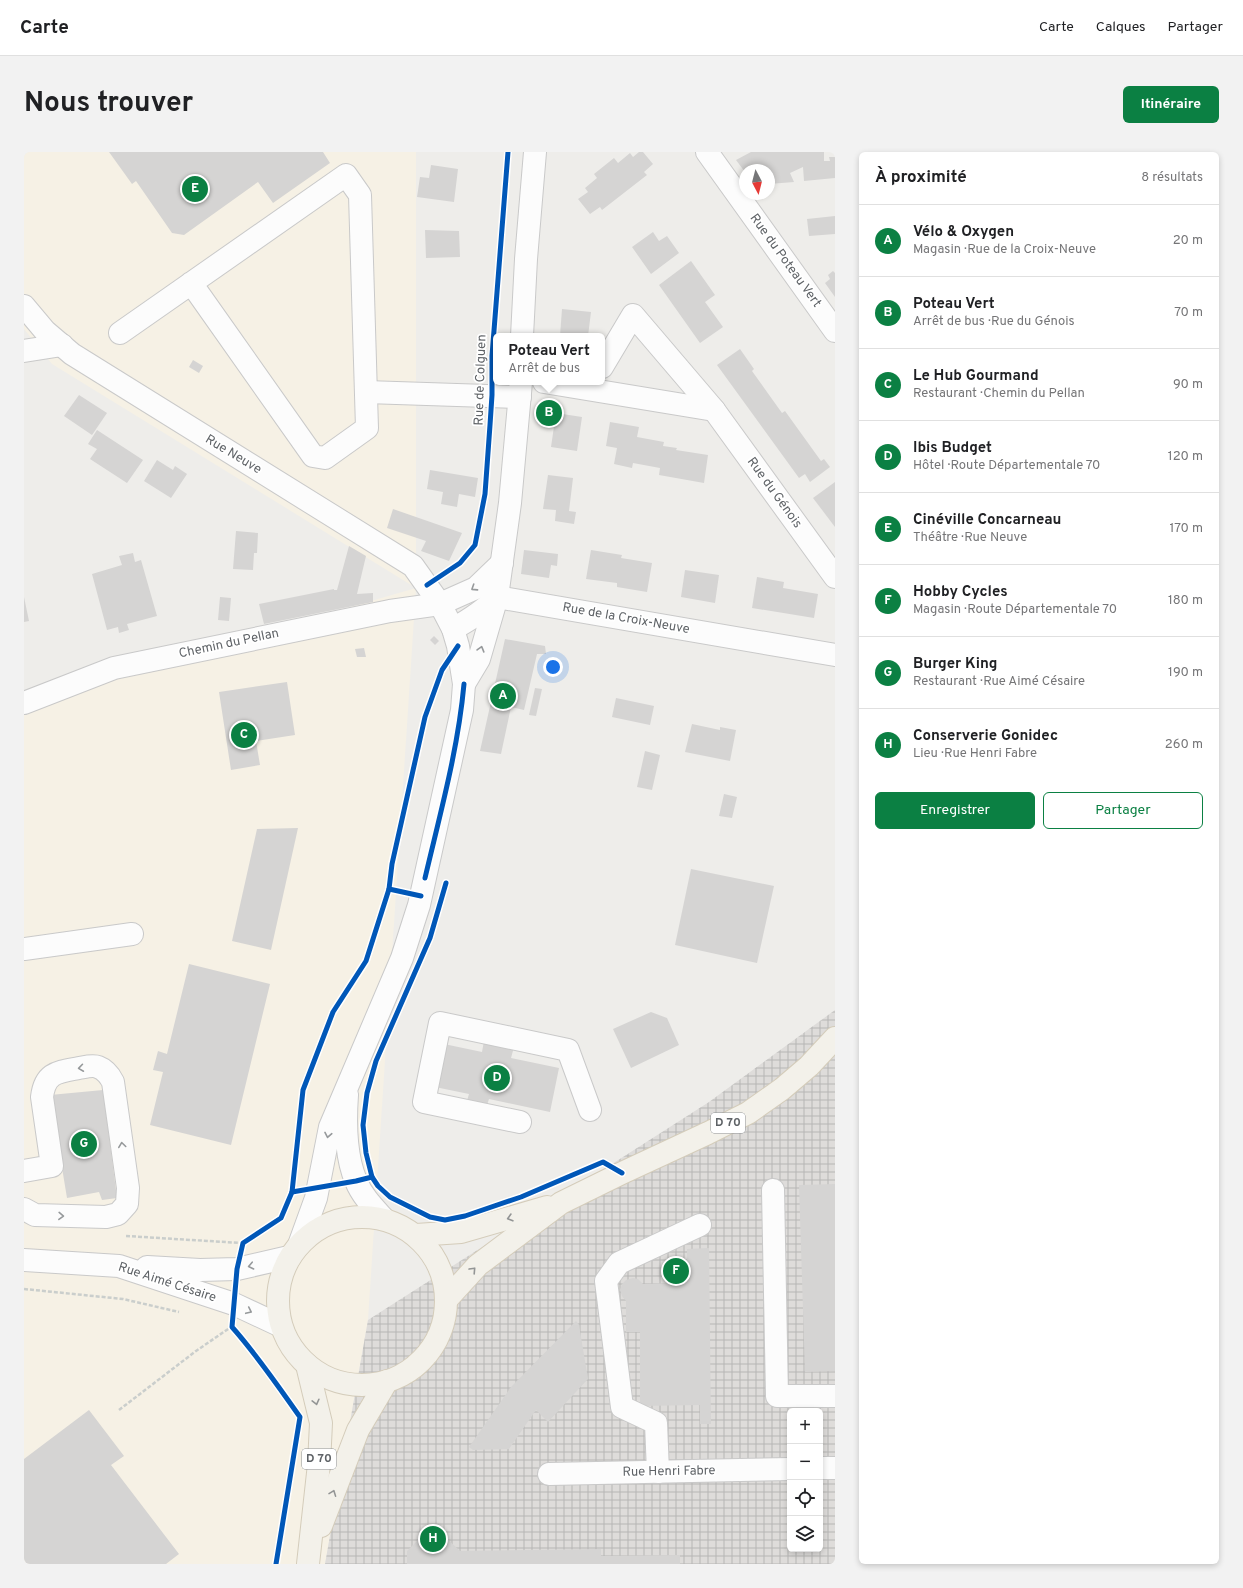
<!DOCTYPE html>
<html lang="fr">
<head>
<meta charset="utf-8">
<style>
  body { margin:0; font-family:Overpass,sans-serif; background:#f2f2f2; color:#202124 }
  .controls { position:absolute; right:12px; bottom:12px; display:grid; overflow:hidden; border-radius:6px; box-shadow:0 2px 6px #0003 }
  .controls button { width:36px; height:36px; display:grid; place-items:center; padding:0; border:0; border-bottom:1px solid #e0e0e0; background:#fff; color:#202124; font:20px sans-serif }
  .compass { position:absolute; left:715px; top:12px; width:36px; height:36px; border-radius:50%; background:#fff; box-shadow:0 2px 6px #0003; rotate:173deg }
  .you { position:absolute; left:529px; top:515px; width:14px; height:14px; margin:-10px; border:3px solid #fff; border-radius:50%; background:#1a73e8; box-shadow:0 0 0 6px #1a73e833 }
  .badge { display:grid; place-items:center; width:26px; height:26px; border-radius:50%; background:#0b8043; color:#fff; font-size:13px; font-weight:700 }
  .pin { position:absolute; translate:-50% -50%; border:2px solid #fff; box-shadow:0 1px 4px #0006 }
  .popup { position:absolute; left:469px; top:181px; width:112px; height:52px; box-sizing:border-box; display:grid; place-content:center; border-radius:6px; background:#fff; filter:drop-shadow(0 1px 3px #0005); font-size:13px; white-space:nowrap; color:#757577 }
  .popup b { font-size:15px; color:#202124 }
  .popup::after { content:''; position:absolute; left:50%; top:100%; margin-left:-8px; border:8px solid transparent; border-top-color:#fff }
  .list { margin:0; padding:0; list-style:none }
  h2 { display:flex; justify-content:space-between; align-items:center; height:52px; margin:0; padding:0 16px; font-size:17px }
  h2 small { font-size:13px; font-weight:400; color:#757577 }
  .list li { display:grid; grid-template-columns:26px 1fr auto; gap:12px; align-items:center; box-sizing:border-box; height:72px; padding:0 16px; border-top:1px solid #e0e0e0 }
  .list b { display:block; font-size:15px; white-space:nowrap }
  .list p { margin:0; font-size:13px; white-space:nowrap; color:#757577 }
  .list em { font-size:13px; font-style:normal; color:#757577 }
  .actions { display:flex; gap:8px; padding:12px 16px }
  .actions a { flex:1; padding:9px 0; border:1px solid #0b8043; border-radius:6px; text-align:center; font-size:14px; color:#0b8043 }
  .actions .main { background:#0b8043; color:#fff }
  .icon { flex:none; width:22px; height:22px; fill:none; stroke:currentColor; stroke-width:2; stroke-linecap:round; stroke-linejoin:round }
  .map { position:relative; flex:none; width:811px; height:1412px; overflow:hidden; border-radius:6px }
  header { display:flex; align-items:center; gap:24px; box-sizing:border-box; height:56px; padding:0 20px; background:#fff; border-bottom:1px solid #e0e0e0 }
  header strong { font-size:19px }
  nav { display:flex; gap:22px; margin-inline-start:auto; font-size:14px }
  .intro { display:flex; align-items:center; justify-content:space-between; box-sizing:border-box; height:96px; padding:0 24px }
  h1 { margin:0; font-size:28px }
  .button { padding:10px 18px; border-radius:6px; background:#0b8043; color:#fff; font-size:14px; font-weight:700 }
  main { display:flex; gap:24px; padding:0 24px }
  aside { flex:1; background:#fff; border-radius:6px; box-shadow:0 2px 6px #0003 }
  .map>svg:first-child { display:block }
</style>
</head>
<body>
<header>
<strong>Carte</strong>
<nav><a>Carte</a><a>Calques</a><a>Partager</a></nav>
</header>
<div class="intro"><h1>Nous trouver</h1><a class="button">Itinéraire</a></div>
<main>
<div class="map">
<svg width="811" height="1412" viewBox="0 0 811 1412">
  <defs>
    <pattern id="industrial-grid" width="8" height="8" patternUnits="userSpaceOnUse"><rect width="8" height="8" fill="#dedcda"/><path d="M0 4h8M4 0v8" fill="none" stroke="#b7b6b5"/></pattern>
  </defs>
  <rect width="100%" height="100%" fill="#eeedea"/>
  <path fill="#f6f1e5" d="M0,0H392V436L344,1168L301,1412H0V549L392,436L28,212L0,177Z"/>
  <path fill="url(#industrial-grid)" fill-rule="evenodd" d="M811,858V1412H301L344,1168L685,950ZM766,1259H796V1397H766Z"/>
  <g fill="#d5d4d3">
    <path d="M85,0H299L306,11L249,51L234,30L160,83L148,81L112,29L108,32Z"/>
    <path d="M615,0H619L629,12L620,20L623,23L578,58L576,55L566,62L554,47L564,40L561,36L573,26L570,22L590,6L594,11L606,1L609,5Z"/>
    <path d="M727,0H800V9H806L805,5H811V26L780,29L779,15L766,21L770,30L745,32V18H721V20L712,8Z"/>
    <path d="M407,13L434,17L430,50L393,45L396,25L405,26Z"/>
    <path d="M811,64V82L785,84L783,67Z"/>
    <path d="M401,78L435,79L436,105L402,106Z"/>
    <path d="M629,80L635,89L643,84L655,101L627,122L608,95Z"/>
    <path d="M667,109L691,143L681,150L699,175L676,191L635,133Z"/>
    <path d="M809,119L811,121V145L801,131L806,127L804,123Z"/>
    <path d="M538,157L567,160L564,184H536Z"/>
    <path d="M716,197L730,217L728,219L758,261L761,259L797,309L800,307L806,315L786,330L781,322L775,326L693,213Z"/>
    <path d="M169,208L179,214L175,221L165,215Z"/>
    <path d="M55,243L83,261L68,283L40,264Z"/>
    <path d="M532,261L558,265L553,299L527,295Z"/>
    <path d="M586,270L615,275L613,285L640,290L639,294L653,296L652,298L684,303L680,331L635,323L636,316L609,311L608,316L590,312L593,296L582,294Z"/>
    <path d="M73,278L119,308L103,331L66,307L73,297L64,292Z"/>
    <path d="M133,308L149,318L151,314L163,322L147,346L120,329Z"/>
    <path d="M406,318L454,326L451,345L435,342L433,355L417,352L419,340L403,337Z"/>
    <path d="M524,323L549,326L545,359L552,360L550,372L531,369L532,358L519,357Z"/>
    <path d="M811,330V375L789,346Z"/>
    <path d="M369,357L438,381L425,409L397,399L402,389L363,376Z"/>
    <path d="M212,379L234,381L233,401H230L229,418L209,417Z"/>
    <path d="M325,394L342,404L333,442L349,441V450L240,472L235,452L310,437V438H313Z"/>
    <path d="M500,398L534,402L533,414L527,413L525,426L497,422Z"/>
    <path d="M567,398L598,403L597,406L628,411L623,440L593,435V431L562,427Z"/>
    <path d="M109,401L111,410L117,408L133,464L103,472L105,478L95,481L94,475L83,478L68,422L98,413L95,404Z"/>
    <path d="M661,418L695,423L691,451L657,445Z"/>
    <path d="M733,425L760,430L759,436L794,442L790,466L728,456Z"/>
    <path d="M0,445L5,469L0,470Z"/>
    <path d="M196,445L207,446L205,469L194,468Z"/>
    <path d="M410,484L415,489L411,493L406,488Z"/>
    <path d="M481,487L521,494L522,502H513L500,558L487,555L477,602L456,599Z"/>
    <path d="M340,496L342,505H333L331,497Z"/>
    <path d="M263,530L271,583L232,589L236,613L207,618L195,540Z"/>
    <path d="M511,536L518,537L512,564L505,563Z"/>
    <path d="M592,546L630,554L626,573L588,565Z"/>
    <path d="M668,572L696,578V575L712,578L706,609L661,600Z"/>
    <path d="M621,599L636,603L628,638L613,635Z"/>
    <path d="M700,642L713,645L708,666L695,664Z"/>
    <path d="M274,676L247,798L208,789L233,677Z"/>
    <path d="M667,717L750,734L733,811L651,793Z"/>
    <path d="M165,812L246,832L207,993L126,973L139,920L129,918L134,899L143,902Z"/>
    <path d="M627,860L643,866L655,893L607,916L589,877Z"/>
    <path d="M460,889L490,895L487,906L535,916L526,960L465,947L462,956L442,952L445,942L411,935L420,892L458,900Z"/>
    <path d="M79,938L93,1046L78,1048L75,1040L43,1046L26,943Z"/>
    <path d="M811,1032V1219L781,1220L775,1033Z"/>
    <path d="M685,1096L687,1272H676V1253L616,1254V1180H602V1149L598,1144L596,1138L598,1132L602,1128L609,1126L614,1127L619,1132L649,1131L663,1116V1097Z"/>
    <path d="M552,1169L555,1173L564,1227L524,1270L512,1258L485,1297L449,1298L445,1295L487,1235Z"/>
    <path d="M65,1258L100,1304L87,1313L155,1402L142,1412H0V1307Z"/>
    <path d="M405,1377H413L436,1399L577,1397V1404L656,1403V1412H383V1399Z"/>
  </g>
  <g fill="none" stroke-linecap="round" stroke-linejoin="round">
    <defs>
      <g id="minor">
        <path d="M683,0L811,179"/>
        <path d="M0,154L21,179L48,202L389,414L416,452L429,477L434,494L440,532L438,558L395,753L378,806L306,975L292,1046L275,1093"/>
        <path d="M96,181L322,23L336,43L343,276L301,306L289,304L167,131"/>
        <path d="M498,184L502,107L511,0"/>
        <path d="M0,199L38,193"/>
        <path d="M578,215L609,163L690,258"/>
        <path d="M520,230L690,258L811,425"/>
        <path d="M342,240L496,245"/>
        <path d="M473,445L811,503"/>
        <path d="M429,477C445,468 460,459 473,445"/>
        <path d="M440,532L455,507L473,445L486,351L497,230"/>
        <path d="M0,551L90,516L366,459L416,452L452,436L478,411"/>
        <path d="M0,797L108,782"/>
        <path d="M323,943C321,971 321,1003 332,1029C338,1044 350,1056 360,1067"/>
        <path d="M496,970L400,950L416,871L544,898L566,958"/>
        <path d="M0,1019L28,1014L18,945C21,920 34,920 55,916C61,915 69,913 74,915C82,918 86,924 89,930L104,1036L103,1052L94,1062L82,1065L11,1063L0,1057"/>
        <path d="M749,1038L753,1244H811"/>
        <path d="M0,1108L95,1114L210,1152L257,1174"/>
        <path d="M123,1115L176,1118L213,1117L265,1105"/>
        <path d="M796,1316H811"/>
        <path d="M634,1320L632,1271L598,1255L582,1129L595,1111L676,1073"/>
        <path d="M525,1322L766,1317"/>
      </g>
      <g id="major">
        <circle cx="338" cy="1149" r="84"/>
        <path d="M392,1083L437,1080L523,1055"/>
        <path d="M423,1147L454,1113L537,1051L598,1021L684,981L724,961L758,937L785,914L811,886"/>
        <path d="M283,1213L297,1271L295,1312L284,1412"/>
        <path d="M297,1374L334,1278L363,1229"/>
      </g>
    </defs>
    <use href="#minor" stroke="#c9c9c9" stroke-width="24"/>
    <use href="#major" stroke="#d4ccba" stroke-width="24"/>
    <g stroke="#cacecc" stroke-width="2.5" stroke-dasharray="4 2" stroke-linecap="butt">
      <path d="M102,1084L217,1091"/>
      <path d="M0,1137L99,1147L155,1160"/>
      <path d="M95,1258L172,1199L207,1175"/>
    </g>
    <use href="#minor" stroke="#fcfcfc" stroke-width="22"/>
    <use href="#major" stroke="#f3f1ea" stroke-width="22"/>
    <defs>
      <g id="cycleway">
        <path d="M403,433L436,411L451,393L461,342L466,273L468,243V204L484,0"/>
        <path d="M401,726C416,662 434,598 440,532"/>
        <path d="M365,737L342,809L309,860L279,938L268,1040L332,1029L348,1025L342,1001L339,973L343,941L352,909L406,786L422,731"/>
        <path d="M397,744L365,737L368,712L401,565L418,518L434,494"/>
        <path d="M348,1025L354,1034L366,1045L406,1065L421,1068L441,1064L497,1045L579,1010L598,1021"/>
        <path d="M252,1412L276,1265C254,1234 233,1203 208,1175L213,1117L219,1091L257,1066L268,1040"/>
      </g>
    </defs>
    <use href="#cycleway" stroke="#fff" stroke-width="8"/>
    <use href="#cycleway" stroke="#0057b8" stroke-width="5"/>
  </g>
  <defs><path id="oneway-chevron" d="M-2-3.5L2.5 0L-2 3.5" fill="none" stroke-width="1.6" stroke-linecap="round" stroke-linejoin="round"/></defs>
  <g stroke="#96999b">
    <use href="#oneway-chevron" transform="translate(450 436) rotate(147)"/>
    <use href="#oneway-chevron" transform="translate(457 497) rotate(-74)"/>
    <use href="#oneway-chevron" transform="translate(57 916) rotate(172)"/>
    <use href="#oneway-chevron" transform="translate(304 983) rotate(101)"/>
    <use href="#oneway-chevron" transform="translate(98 993) rotate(-98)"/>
    <use href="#oneway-chevron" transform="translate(37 1064) rotate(2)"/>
    <use href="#oneway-chevron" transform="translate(227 1114) rotate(168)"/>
    <use href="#oneway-chevron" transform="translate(225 1159) rotate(25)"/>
  </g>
  <g stroke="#939595">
    <use href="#oneway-chevron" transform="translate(486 1066) rotate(164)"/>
    <use href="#oneway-chevron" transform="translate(449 1118) rotate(-47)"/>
    <use href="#oneway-chevron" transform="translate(292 1250) rotate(76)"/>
    <use href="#oneway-chevron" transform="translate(309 1341) rotate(-69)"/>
  </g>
  <g text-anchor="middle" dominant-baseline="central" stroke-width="3.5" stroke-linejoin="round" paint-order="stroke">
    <g fill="#fff" stroke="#8f9295" stroke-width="1">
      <rect x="687" y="961" width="34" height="20" rx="3"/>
      <rect x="278" y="1297" width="34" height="20" rx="3"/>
    </g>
    <g font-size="12" font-weight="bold" fill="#5f6367">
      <text x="704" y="971">D 70</text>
      <text x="295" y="1307">D 70</text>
    </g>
    <g font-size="13" fill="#5f6367" stroke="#fff">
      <text transform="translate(761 109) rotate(54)">Rue du Poteau Vert</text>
      <text transform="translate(457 228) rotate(-88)">Rue de Colguen</text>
      <text transform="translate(209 303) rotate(31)">Rue Neuve</text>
      <text transform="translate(750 341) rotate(54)">Rue du Génois</text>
      <text transform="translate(602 467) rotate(10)">Rue de la Croix-Neuve</text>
      <text transform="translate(205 492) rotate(-12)">Chemin du Pellan</text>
      <text transform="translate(143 1131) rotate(18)">Rue Aimé Césaire</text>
      <text transform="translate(645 1320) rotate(-1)">Rue Henri Fabre</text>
    </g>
  </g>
</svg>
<div class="controls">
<button>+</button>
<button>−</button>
<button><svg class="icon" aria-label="locate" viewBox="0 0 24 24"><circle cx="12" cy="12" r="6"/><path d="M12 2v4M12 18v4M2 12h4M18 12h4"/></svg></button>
<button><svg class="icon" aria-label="layers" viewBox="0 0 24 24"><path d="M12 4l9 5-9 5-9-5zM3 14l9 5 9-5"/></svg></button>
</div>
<svg class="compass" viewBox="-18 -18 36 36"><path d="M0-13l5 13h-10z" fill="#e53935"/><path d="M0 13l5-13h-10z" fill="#757577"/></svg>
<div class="you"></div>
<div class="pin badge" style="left:479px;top:544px">A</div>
<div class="pin badge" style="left:525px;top:261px">B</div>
<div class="popup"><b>Poteau Vert</b>Arrêt de bus</div>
<div class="pin badge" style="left:220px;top:583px">C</div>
<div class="pin badge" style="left:473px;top:926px">D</div>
<div class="pin badge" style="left:171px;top:37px">E</div>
<div class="pin badge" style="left:652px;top:1119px">F</div>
<div class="pin badge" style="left:60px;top:992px">G</div>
<div class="pin badge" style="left:409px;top:1387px">H</div>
</div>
<aside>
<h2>À proximité<small>8 résultats</small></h2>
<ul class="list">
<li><span class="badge">A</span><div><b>Vélo &amp; Oxygen</b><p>Magasin · Rue de la Croix-Neuve</p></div><em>20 m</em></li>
<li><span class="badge">B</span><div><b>Poteau Vert</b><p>Arrêt de bus · Rue du Génois</p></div><em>70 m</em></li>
<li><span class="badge">C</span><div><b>Le Hub Gourmand</b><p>Restaurant · Chemin du Pellan</p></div><em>90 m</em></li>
<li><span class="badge">D</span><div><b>Ibis Budget</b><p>Hôtel · Route Départementale 70</p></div><em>120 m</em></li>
<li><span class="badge">E</span><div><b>Cinéville Concarneau</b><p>Théâtre · Rue Neuve</p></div><em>170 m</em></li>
<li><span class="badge">F</span><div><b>Hobby Cycles</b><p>Magasin · Route Départementale 70</p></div><em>180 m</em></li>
<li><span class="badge">G</span><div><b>Burger King</b><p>Restaurant · Rue Aimé Césaire</p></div><em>190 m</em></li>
<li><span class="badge">H</span><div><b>Conserverie Gonidec</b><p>Lieu · Rue Henri Fabre</p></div><em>260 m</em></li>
</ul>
<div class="actions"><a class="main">Enregistrer</a><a>Partager</a></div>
</aside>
</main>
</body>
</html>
